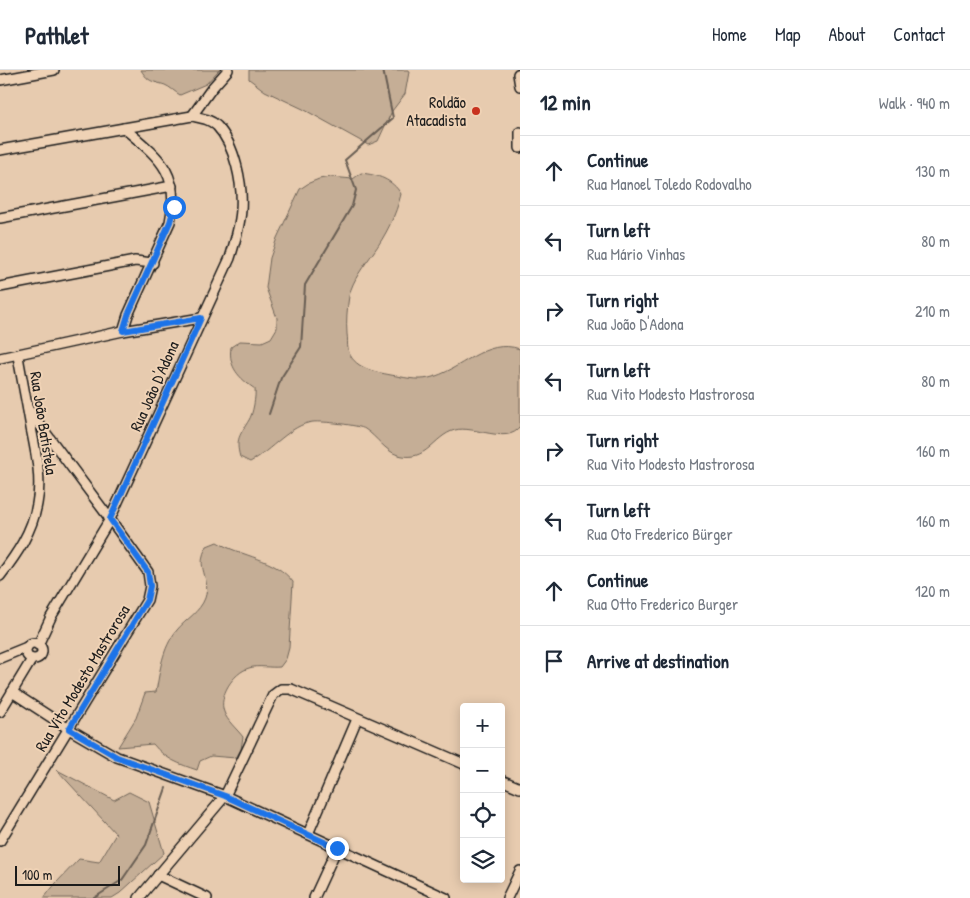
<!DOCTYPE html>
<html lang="en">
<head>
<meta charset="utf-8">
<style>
  body { margin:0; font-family:"Patrick Hand",sans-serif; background:#f6f6f7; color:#1f2937 }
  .controls { position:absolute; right:15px; bottom:15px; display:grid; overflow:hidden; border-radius:5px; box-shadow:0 2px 12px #0003 }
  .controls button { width:45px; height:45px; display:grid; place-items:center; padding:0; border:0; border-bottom:1px solid #e0e1e3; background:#fff; color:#1f2937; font:25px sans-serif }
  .scale { position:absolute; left:15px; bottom:12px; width:105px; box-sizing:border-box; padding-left:5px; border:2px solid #1c1c1c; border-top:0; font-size:14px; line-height:18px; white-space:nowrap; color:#1c1c1c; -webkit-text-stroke:4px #efd2b5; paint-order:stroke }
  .stop { position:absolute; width:15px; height:15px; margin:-11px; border:4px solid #1a73e8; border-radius:50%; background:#fff }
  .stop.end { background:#1a73e8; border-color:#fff; box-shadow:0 1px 5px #0008 }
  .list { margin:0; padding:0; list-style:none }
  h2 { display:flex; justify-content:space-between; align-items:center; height:65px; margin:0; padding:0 20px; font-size:21px }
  h2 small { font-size:16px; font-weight:400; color:#747a83 }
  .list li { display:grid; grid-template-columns:32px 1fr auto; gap:15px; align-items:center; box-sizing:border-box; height:70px; padding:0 20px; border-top:1px solid #e0e1e3 }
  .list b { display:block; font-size:19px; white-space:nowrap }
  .list p { margin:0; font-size:16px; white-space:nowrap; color:#747a83 }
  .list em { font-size:16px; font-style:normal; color:#747a83 }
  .icon { flex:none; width:28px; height:28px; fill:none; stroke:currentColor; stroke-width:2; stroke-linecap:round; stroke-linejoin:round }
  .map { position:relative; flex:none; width:520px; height:828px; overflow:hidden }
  header { display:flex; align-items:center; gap:30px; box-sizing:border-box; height:70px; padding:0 25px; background:#fff; border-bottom:1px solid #e0e1e3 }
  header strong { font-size:24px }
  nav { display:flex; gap:28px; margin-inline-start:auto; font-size:18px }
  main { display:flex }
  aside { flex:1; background:#fff }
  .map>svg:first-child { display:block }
</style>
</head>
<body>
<header>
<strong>Pathlet</strong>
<nav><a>Home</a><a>Map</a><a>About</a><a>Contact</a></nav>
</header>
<main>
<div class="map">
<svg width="520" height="828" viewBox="0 0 520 828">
  <rect width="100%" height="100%" fill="#e7cbaf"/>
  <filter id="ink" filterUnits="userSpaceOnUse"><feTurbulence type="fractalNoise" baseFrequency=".02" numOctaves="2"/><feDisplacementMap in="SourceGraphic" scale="10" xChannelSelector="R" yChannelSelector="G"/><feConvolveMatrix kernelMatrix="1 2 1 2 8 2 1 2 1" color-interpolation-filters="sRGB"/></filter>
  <g filter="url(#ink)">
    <g fill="#c5ae96" stroke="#706559">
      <path d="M141,0H219L206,14L180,25C175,22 170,17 165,15C153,11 149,13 141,0Z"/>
      <path d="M249,0H408L409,2L405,24L392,41L378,71L368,75L303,39L265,21L249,9Z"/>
      <path d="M361,103C378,105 392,109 401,124C396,145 386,165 373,183C364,196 353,209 349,226C347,239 346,251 347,264C348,269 347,274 348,279C352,298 375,302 391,305C403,307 416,311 429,308C461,301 485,267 520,279V357C507,375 474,355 455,360C433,366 427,393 398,385C385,381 377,367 365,359C359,355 322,351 313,352C291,354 271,381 250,392L240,387C235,369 240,365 249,350C253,344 256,326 255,319C239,308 228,297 231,277L240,271L262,272L271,268L277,258V248L266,218L270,188L277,168L300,119L309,113L319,109L331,107L353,109Z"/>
      <path d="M217,472C242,487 275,488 293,512L289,578L286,589L280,597C270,598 258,595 249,598C233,603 218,626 224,642C227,651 237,659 243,667L241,679L236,688L211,686L200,691L197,700C179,694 165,689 153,674L118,677L136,648L145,623L156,622C160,601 162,578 177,560C185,550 200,542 205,528C212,507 194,498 207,476Z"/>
      <path d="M57,700L114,730L129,722L149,732L164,783L120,823L112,828H44L56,813L79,789L99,792L116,764Z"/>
    </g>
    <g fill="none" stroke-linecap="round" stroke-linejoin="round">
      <g stroke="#675d52" stroke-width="2">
        <path d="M269,344L281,308L301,277L305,215L352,136L356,120L345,90L393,48L383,0"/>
        <path d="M94,828L122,810L146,775L166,718"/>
      </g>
      <defs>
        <g id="minor">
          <path d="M518,4L520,16"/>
          <path d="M0,10L54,0"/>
          <path d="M192,46L212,18L228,0"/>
          <path d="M520,78V62"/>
          <path d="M0,80L192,46C201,48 210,49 217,56C235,75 243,114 241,140C240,156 235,172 230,188L110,449L51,547L38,575"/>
          <path d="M0,148L172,116"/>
          <path d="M0,217L135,191L153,193"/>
          <path d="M123,261L128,245L170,152C181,102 158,87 124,58"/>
          <path d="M0,288L123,261L201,248"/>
          <path d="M0,506C17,484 32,462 37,434C42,409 36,383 31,358C27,334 22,310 18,286"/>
          <circle cx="34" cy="581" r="8"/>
          <path d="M0,588L27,577"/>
          <path d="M12,622L69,659L117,687L225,726L446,828"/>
          <path d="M0,642L32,589"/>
          <path d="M501,710L520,718"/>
          <path d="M308,764L357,649"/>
          <path d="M0,771L147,530L150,516L148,502L110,449L28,339"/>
          <path d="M158,805L207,828"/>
          <path d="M139,828L225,726L273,625L281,619H291L464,694"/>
          <path d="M314,828L337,778"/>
          <path d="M507,828L520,801"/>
        </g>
      </defs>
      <use href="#minor" stroke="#1c1c1c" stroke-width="12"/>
      <use href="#minor" stroke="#efd2b5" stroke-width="9"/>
    </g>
  </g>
  <g fill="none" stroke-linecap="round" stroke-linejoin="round" filter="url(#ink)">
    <path stroke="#1a73e8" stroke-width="6" d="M174,137L170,152L128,245L123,261L201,248L110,449L148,502L150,516L147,530L69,659L117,687L225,726L337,778"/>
  </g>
  <circle fill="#c8321e" stroke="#efd2b5" stroke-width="2" cx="476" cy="41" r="5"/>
  <g text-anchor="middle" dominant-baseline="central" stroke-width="4" stroke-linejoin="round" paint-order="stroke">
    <g font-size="16" fill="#1c1c1c" stroke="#efd2b5" text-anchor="end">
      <text x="466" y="32">Roldão<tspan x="466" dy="18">Atacadista</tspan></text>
    </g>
    <g font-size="16" fill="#1c1c1c" stroke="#efd2b5">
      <text transform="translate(154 316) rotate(-66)">Rua João D'Adona</text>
      <text transform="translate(44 353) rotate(81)">Rua João Batistela</text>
      <text transform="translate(82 608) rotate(-59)">Rua Vito Modesto Mastrorosa</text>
    </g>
  </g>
</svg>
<div class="controls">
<button>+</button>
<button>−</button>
<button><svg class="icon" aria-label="locate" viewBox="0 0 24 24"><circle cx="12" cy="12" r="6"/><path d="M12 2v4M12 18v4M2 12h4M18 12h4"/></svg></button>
<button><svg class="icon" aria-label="layers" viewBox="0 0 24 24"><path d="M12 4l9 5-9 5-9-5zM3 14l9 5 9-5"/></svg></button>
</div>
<div class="scale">100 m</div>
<div class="stop" style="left:174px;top:137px"></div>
<div class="stop end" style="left:337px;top:778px"></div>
</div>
<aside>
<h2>12 min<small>Walk · 940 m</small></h2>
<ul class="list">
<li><svg class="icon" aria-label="ahead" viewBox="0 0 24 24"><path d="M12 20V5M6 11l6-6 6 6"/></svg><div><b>Continue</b><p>Rua Manoel Toledo Rodovalho</p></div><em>130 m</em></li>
<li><svg class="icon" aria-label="left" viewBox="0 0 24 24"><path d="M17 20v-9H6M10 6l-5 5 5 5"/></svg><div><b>Turn left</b><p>Rua Mário Vinhas</p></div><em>80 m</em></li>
<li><svg class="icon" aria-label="right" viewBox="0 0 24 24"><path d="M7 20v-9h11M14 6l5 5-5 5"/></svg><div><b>Turn right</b><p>Rua João D'Adona</p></div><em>210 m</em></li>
<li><svg class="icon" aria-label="left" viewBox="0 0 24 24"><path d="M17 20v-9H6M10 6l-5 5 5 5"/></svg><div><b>Turn left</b><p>Rua Vito Modesto Mastrorosa</p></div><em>80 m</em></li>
<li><svg class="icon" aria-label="right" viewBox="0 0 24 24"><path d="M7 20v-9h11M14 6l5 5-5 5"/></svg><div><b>Turn right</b><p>Rua Vito Modesto Mastrorosa</p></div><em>160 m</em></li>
<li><svg class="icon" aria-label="left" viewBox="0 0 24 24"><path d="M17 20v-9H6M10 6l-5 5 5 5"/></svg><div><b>Turn left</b><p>Rua Oto Frederico Bürger</p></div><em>160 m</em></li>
<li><svg class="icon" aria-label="ahead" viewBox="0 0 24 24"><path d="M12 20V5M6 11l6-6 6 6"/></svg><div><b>Continue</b><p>Rua Otto Frederico Burger</p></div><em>120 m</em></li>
<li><svg class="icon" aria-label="arrive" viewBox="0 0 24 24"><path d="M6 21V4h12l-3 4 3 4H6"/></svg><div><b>Arrive at destination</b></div></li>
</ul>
</aside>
</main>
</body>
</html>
